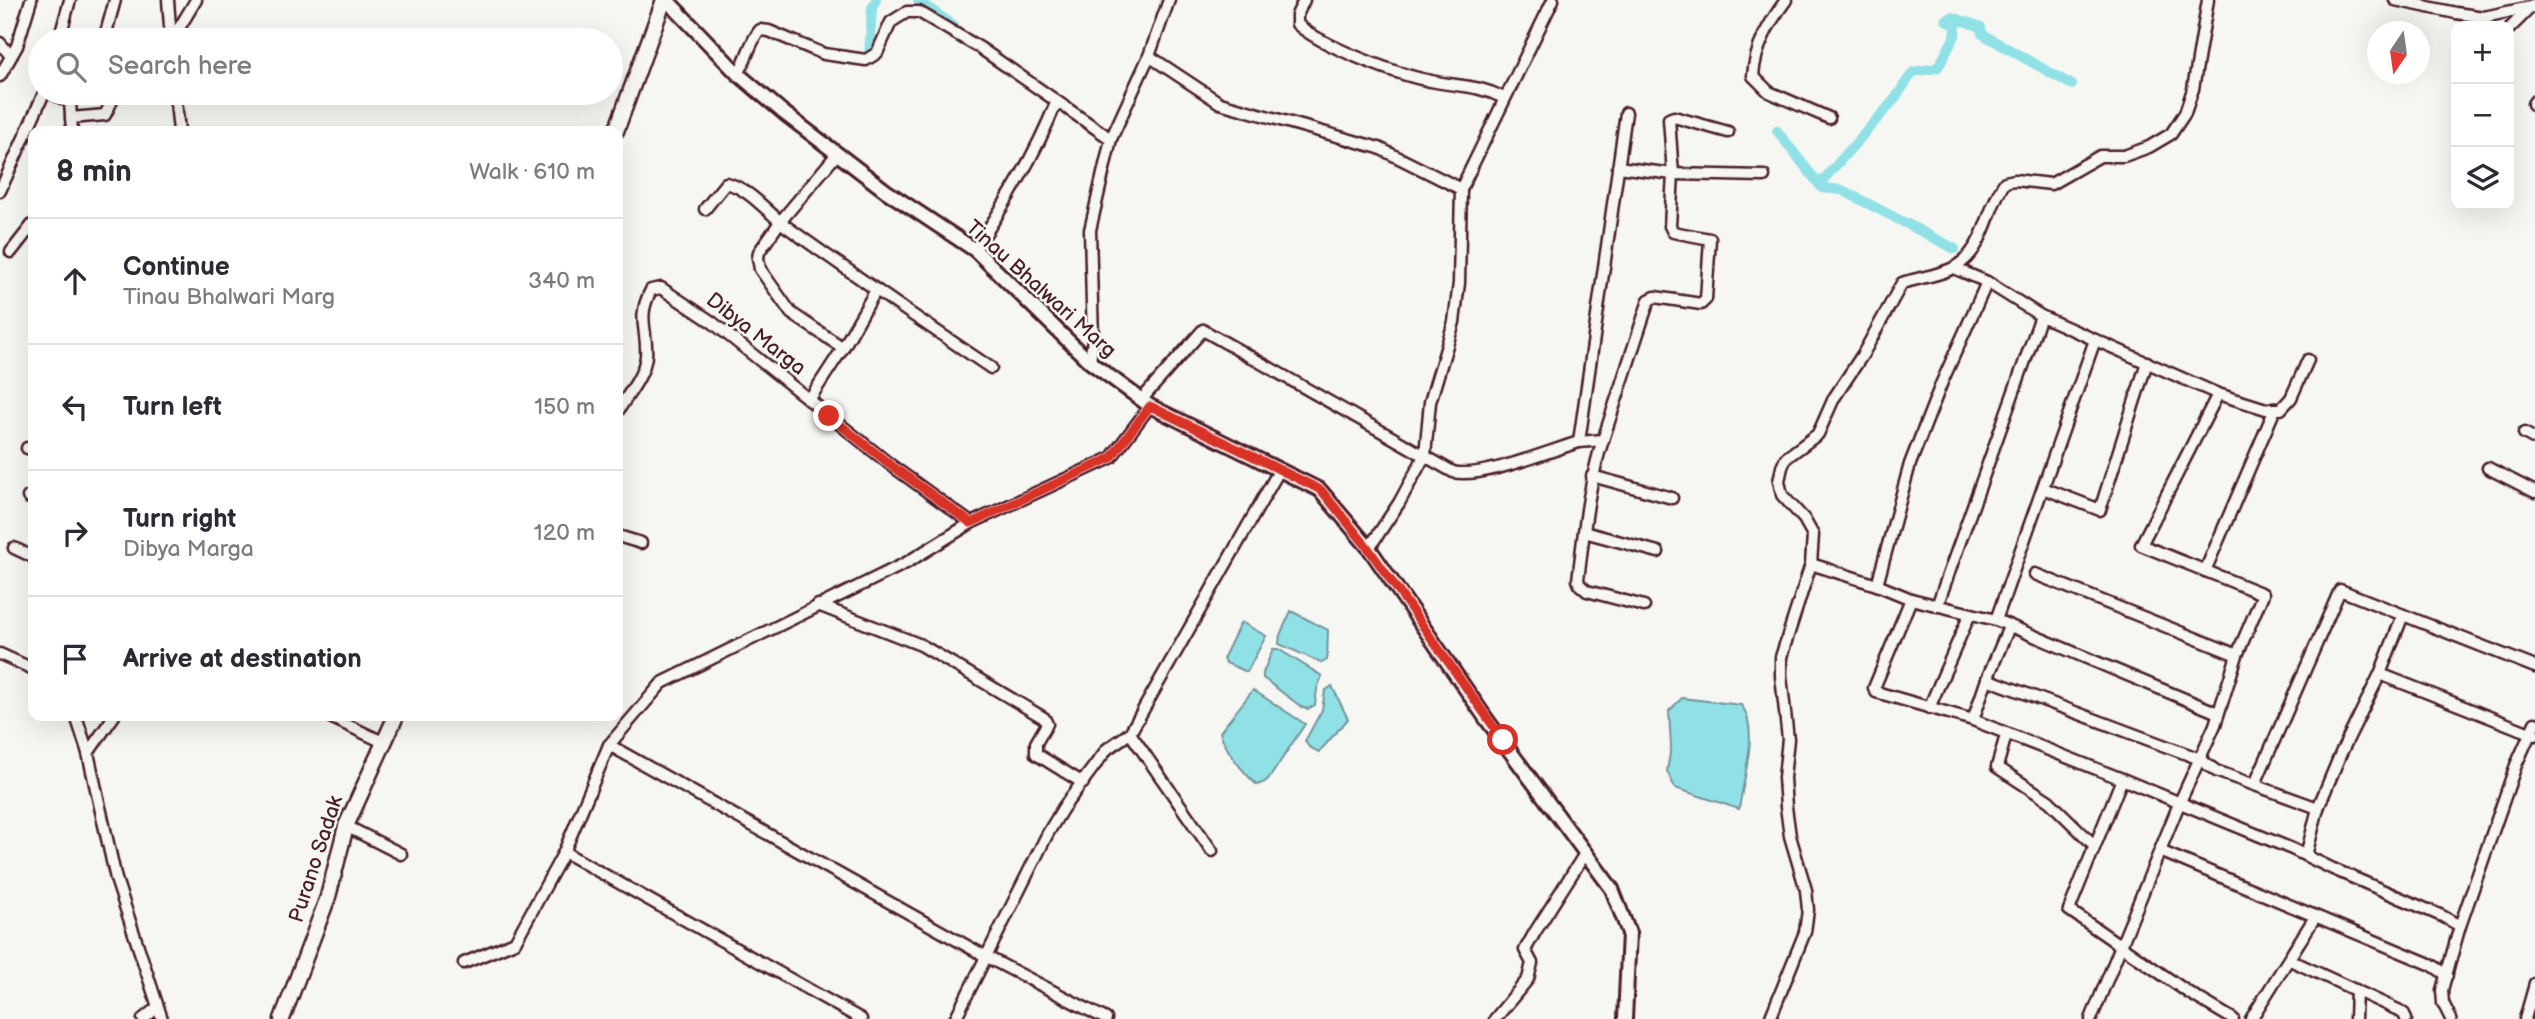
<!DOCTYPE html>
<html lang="en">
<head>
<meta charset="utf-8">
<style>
  body { margin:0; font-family:"Balsamiq Sans",sans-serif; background:#f2f2f3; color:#2b2b33 }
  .controls { position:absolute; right:21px; top:21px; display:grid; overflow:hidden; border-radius:14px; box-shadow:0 7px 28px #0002 }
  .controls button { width:63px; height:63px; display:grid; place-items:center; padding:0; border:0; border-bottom:2px solid #e1e1e2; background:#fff; color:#2b2b33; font:35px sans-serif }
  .compass { position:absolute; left:2367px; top:21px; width:63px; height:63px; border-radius:50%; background:#fff; box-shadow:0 7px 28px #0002; rotate:193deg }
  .stop { position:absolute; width:21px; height:21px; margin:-16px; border:5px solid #d93025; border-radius:50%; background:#fff }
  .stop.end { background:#d93025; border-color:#fff; box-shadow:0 2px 7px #0008 }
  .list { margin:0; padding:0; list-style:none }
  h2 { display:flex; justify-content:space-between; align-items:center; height:91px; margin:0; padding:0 28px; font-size:30px }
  h2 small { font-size:23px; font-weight:400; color:#7c7c81 }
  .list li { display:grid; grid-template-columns:46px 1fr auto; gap:21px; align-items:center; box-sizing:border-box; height:126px; padding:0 28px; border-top:2px solid #e1e1e2 }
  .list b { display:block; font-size:26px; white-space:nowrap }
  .list p { margin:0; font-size:23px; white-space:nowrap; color:#7c7c81 }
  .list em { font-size:23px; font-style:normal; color:#7c7c81 }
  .icon { flex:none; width:38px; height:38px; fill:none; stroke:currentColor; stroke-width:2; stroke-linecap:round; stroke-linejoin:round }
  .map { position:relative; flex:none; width:2535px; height:1019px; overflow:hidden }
  .search { position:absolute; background:#fff; box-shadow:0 7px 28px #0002; left:28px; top:28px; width:595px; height:77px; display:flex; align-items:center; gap:18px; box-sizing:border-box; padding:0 24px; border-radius:38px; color:#7c7c81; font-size:26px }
  .panel { position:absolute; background:#fff; box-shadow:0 7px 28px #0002; left:28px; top:126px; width:595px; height:595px; border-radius:14px }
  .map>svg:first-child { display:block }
</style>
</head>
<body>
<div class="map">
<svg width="2535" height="1019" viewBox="0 0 2535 1019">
  <rect width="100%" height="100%" fill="#f6f6f2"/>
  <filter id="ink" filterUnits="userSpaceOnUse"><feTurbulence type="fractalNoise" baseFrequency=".0143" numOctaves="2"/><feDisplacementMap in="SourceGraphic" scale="14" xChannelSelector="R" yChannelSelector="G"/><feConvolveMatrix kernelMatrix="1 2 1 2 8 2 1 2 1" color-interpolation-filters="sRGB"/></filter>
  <g filter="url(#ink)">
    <g fill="#90e1e6" stroke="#74939b" stroke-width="2">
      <path d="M1291,611L1328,630L1327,660L1322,663L1279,644L1280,635Z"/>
      <path d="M1241,622L1266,636L1247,672L1226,663L1223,659Z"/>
      <path d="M1273,649H1278L1322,676L1317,689L1315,705L1308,709L1303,708L1263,678V673Z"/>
      <path d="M1332,686L1348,719L1319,752L1309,747L1305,741L1322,710L1325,691Z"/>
      <path d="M1253,690L1305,724L1270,777L1265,782L1257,785C1244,773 1224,749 1220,732Z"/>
      <path d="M1682,698L1741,705C1760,728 1743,780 1739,809L1675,788L1667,771L1671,747L1669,711Z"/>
    </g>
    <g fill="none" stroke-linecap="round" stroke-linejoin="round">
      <g stroke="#90e1e6" stroke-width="10">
        <path d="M918,0L954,26"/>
        <path d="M869,54L872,8L876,0"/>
        <path d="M1777,131L1822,188L1842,190L1955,249"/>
        <path d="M1822,188L1824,179L1894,100L1913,72L1937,68L1940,64L1955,36L1956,26L1946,20L1952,17L1981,27L1982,34L2072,85"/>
      </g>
      <defs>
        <g id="minor">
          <path d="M168,0L171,40"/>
          <path d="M1304,0L1297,15V24C1321,46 1398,75 1431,81C1459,87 1476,84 1504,98"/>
          <path d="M1786,0C1769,23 1755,47 1753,76L1769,92L1829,118"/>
          <path d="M2395,0L2456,13L2484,17L2535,6"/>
          <path d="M2509,29L2532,6"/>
          <path d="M59,40L70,0"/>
          <path d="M104,40L115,0"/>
          <path d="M172,40L196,0"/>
          <path d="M0,43L11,56"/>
          <path d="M1149,56L1220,103L1379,148L1461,189"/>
          <path d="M738,74C747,60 749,43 760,30L769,31L824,54L866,60L877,53L891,22L907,12H919L980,48L1111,139"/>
          <path d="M0,76L17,46L31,0"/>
          <path d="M51,93L70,102L72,131"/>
          <path d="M175,93L179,131"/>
          <path d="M70,102L76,93"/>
          <path d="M2533,104L2535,101"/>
          <path d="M71,118L105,115L116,93"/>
          <path d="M837,154L780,222L759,252L758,258L760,269L791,313L843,348"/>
          <path d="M1618,167L1673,174L1764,176"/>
          <path d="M0,191L44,93"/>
          <path d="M705,209L726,183C749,188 768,213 787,227C854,275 922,322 991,368"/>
          <path d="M975,250C1006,202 1035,156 1056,103"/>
          <path d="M11,252L33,224"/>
          <path d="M1954,268L1987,282L2041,316L2218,394L2266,409H2281L2291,398L2308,360"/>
          <path d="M1090,362L1093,339L1090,230L1111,139L1149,56L1169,0"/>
          <path d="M1142,399L1203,330L1453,472C1481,479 1549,451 1579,442L1626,113"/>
          <path d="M809,400L843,348L876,290"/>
          <path d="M618,411C628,394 644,376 646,356C648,329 636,319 651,290L661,288L712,322L892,466L971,523"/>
          <path d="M2524,433L2535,439"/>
          <path d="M1603,440L1649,300L1655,297L1701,304L1706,299L1710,239L1673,232L1670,226L1673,174L1669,119L1674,117L1728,132"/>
          <path d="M1579,442L1603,440C1588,485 1584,533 1578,580L1580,585L1587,591L1644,606"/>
          <path d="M27,448L33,450"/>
          <path d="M2488,468L2535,492"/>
          <path d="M1592,476L1672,498"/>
          <path d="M2043,488L2100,510L2147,362"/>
          <path d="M28,497L33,500"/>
          <path d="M1584,532L1658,552"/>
          <path d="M618,536L641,543"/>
          <path d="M14,548L33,557"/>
          <path d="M1369,548L1399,503L1425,455L1430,402L1454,322L1459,283L1461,189L1553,0"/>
          <path d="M1811,564L1877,585L1911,599L1996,620L2218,713"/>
          <path d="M2205,571L2275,409"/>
          <path d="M2035,574L2237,655"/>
          <path d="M1877,585L1910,464L1942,382L1987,282"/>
          <path d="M1911,599L1874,688L1876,692L1973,720L2122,779L2292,849L2333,869L2442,916L2460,926"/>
          <path d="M818,605L921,645L1044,718L1047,724L1036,743V754L1083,783"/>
          <path d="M1937,606L2041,316"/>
          <path d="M1996,620L2095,340"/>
          <path d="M0,654L33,669"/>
          <path d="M2380,674L2535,735"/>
          <path d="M1987,679L2200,759L2216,771L2318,808"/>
          <path d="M1929,708L1970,614"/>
          <path d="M76,716L88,753L116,879L162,1019"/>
          <path d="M328,716L383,742"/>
          <path d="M1973,720L1987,679L2009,627"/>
          <path d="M1130,733L1212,851"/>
          <path d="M2006,735L1997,767L2049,801L2094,845"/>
          <path d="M609,745L985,956L1106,1019"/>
          <path d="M88,753L114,716"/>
          <path d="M2122,779L2069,910L2189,993L2233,1019"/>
          <path d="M2255,784L2340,590L2535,667"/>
          <path d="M346,826L401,854"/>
          <path d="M2160,851L2432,965L2447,975"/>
          <path d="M564,852L861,1019"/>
          <path d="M2306,856L2318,808L2341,753L2380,674L2403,615"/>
          <path d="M2290,960L2398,1010L2404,1014L2406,1019"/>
          <path d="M464,963L515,942L564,852L609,745L662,683L906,563L971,523L1111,458L1150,406"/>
          <path d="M143,1019L158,1007"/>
          <path d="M955,1019L1048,833L1063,808L1107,749L1130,733L1280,469"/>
          <path d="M1495,1019L1528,979L1532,963L1525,950L1535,932L1586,852"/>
          <path d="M1770,1019L1805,932L1808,910L1806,890L1790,836L1786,807L1784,778L1788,739L1781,676V657L1811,564L1813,535L1804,519L1782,495L1779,481L1782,467L1786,458L1818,434L1834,398L1863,354L1902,283C1917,278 1942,275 1955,267C1986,249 1986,209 2005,182L2015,180L2051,184L2100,156H2124L2149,147L2171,134L2185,113L2193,89L2208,0"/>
          <path d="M2091,1019L2179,804L2215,725L2237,655L2263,594L2141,545L2218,394"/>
          <path d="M2251,1019L2315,917"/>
          <path d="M2355,1019L2356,990"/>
          <path d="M2451,1019L2443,1003L2442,990L2460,926L2516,765L2535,723"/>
          <path d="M2525,1019L2535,984"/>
        </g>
        <path id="tertiary" d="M667,0L738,74L784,113L886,191L975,250L1090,362L1150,406L1320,490L1369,548L1487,720L1612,889L1629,933L1625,1019"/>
        <g id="secondary">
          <path d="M616,131L664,0"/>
          <path d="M282,1019L328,897L346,826L396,716"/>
        </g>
      </defs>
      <use href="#minor" stroke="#4a1f2b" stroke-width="15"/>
      <use href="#tertiary" stroke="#4a1f2b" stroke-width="18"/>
      <use href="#secondary" stroke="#4a1f2b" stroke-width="19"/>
      <use href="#minor" stroke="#f6f6f2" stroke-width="10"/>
      <use href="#tertiary" stroke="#f6f6f2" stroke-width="12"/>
      <use href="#secondary" stroke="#f6f6f2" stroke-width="14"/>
    </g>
  </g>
  <g fill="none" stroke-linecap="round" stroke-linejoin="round" filter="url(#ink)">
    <path stroke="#d93025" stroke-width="9" d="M829,416L892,466L971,523L1111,458L1150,406L1321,490L1368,548L1503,740"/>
  </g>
  <g text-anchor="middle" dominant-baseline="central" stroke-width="5" stroke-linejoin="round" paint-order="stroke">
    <g font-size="21" fill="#4a1f2b" stroke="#f6f6f2">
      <text transform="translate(1041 289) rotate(42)">Tinau Bhalwari Marg</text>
      <text transform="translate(756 334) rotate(38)">Dibya Marga</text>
      <text transform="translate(316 859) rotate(-72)">Purano Sadak</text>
    </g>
  </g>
</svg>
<div class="controls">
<button>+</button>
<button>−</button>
<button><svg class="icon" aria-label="layers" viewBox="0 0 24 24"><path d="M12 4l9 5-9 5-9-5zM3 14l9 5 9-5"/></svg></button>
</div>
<svg class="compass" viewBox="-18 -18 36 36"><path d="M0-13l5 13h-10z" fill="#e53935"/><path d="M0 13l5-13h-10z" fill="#7c7c81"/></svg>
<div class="stop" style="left:1503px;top:740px"></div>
<div class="stop end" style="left:829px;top:416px"></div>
<div class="search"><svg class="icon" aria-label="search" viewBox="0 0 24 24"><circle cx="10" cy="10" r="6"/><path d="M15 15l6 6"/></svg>Search here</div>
<section class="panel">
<h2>8 min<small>Walk · 610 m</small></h2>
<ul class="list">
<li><svg class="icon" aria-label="ahead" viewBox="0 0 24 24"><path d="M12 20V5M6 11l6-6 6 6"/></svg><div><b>Continue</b><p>Tinau Bhalwari Marg</p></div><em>340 m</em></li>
<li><svg class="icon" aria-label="left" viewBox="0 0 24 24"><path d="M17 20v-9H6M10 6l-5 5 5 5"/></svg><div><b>Turn left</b></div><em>150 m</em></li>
<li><svg class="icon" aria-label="right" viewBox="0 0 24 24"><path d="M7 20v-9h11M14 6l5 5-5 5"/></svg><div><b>Turn right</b><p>Dibya Marga</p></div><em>120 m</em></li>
<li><svg class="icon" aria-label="arrive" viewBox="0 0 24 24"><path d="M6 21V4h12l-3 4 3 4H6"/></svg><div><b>Arrive at destination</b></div></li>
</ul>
</section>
</div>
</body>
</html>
